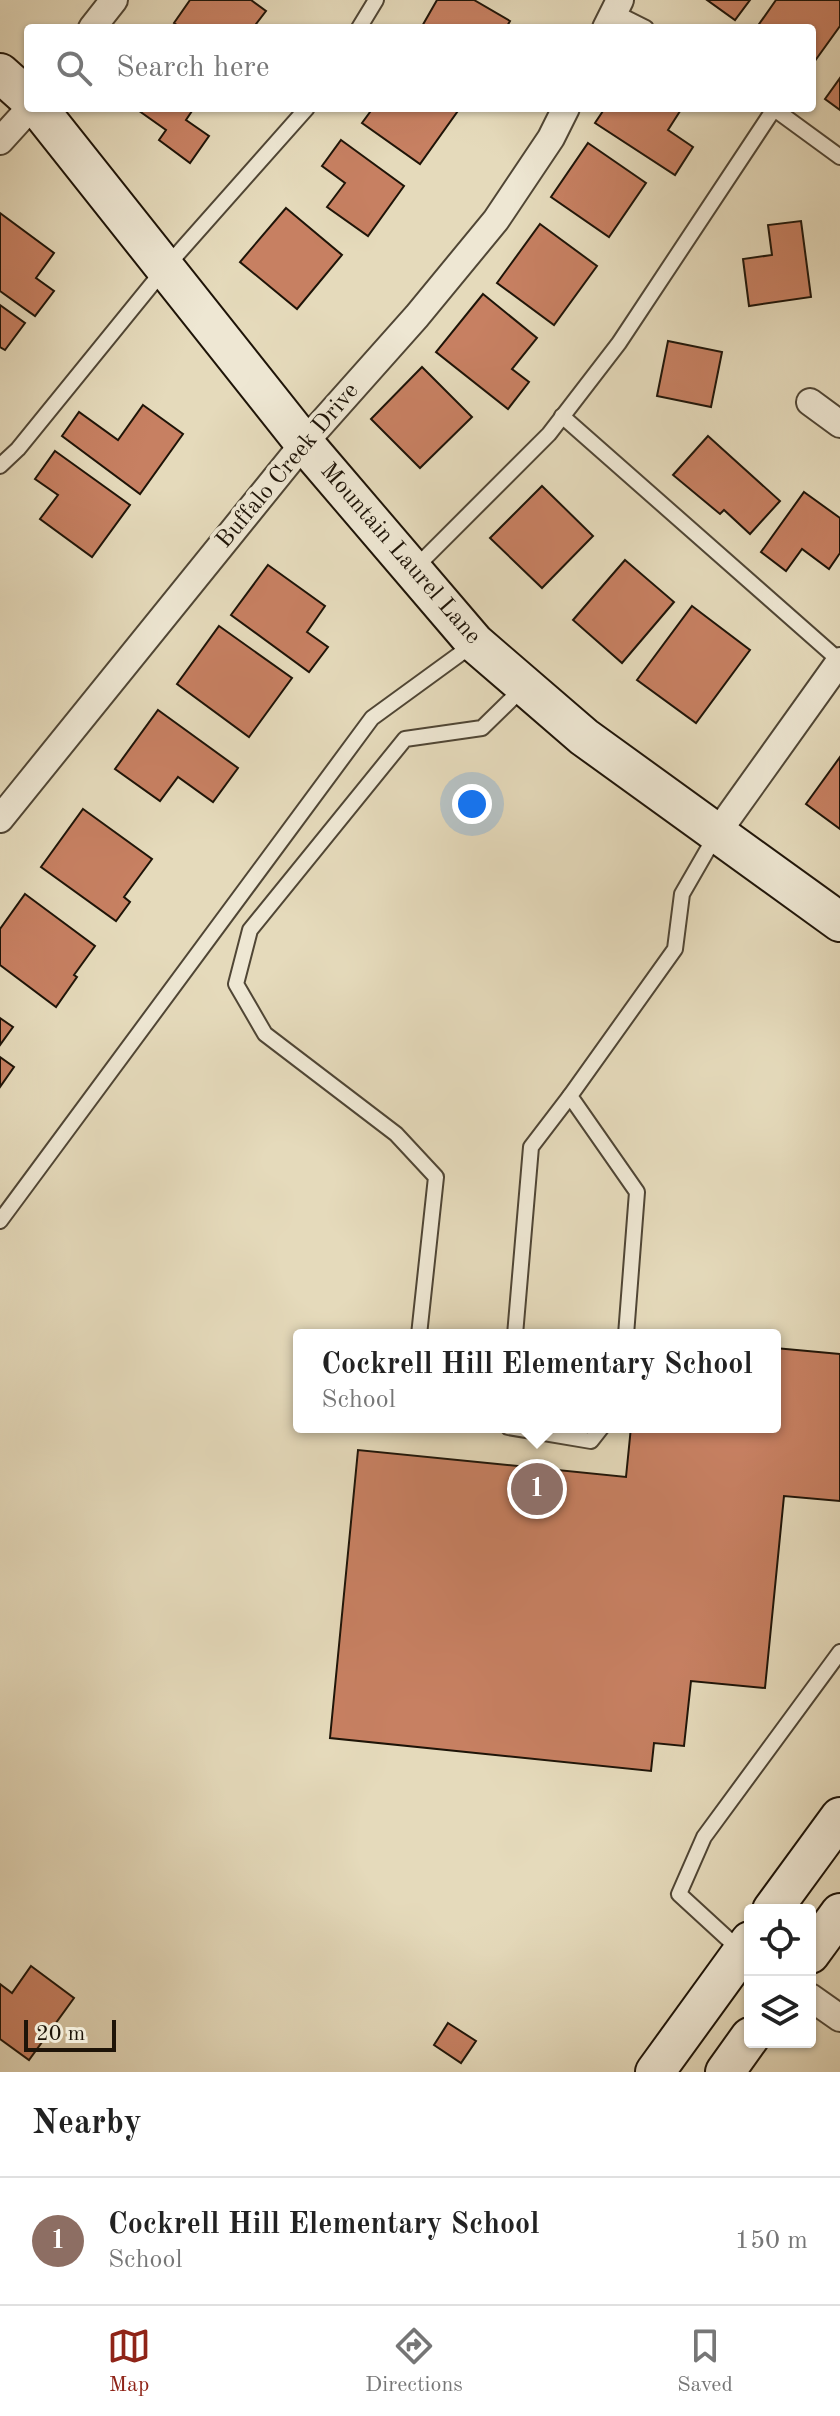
<!DOCTYPE html>
<html lang="en">
<head>
<meta charset="utf-8">
<style>
  body { margin:0; font-family:"Old Standard TT",serif; background:#f6f6f6; color:#222 }
  .controls { position:absolute; right:24px; bottom:24px; display:grid; overflow:hidden; border-radius:8px; box-shadow:0 2px 6px #0004 }
  .controls button { width:72px; height:72px; display:grid; place-items:center; padding:0; border:0; border-bottom:2px solid #e0e0e0; background:#fff; color:#222; font:40px sans-serif }
  .scale { position:absolute; left:24px; bottom:20px; width:92px; box-sizing:border-box; padding-left:8px; border:4px solid #1e1408; border-top:0; font-size:22px; line-height:28px; white-space:nowrap; color:#1e1408; -webkit-text-stroke:6px #eee7d3; paint-order:stroke }
  .you { position:absolute; left:472px; top:804px; width:28px; height:28px; margin:-20px; border:6px solid #fff; border-radius:50%; background:#1a73e8; box-shadow:0 0 0 12px #1a73e833 }
  .badge { display:grid; place-items:center; width:52px; height:52px; border-radius:50%; background:#8f2418; color:#fff; font-size:26px; font-weight:700 }
  .pin { position:absolute; translate:-50% -50%; border:4px solid #fff; box-shadow:0 2px 8px #0006 }
  .popup { position:absolute; left:293px; top:1329px; width:488px; height:104px; box-sizing:border-box; display:grid; place-content:center; border-radius:8px; background:#fff; filter:drop-shadow(0 2px 6px #0005); font-size:26px; white-space:nowrap; color:#767676 }
  .popup b { font-size:30px; color:#222 }
  .popup::after { content:''; position:absolute; left:50%; top:100%; margin-left:-16px; border:16px solid transparent; border-top-color:#fff }
  .list { margin:0; padding:0; list-style:none }
  h2 { display:flex; justify-content:space-between; align-items:center; height:104px; margin:0; padding:0 32px; font-size:34px }
  h2 small { font-size:26px; font-weight:400; color:#767676 }
  .list li { display:grid; grid-template-columns:52px 1fr auto; gap:24px; align-items:center; box-sizing:border-box; height:128px; padding:0 32px; border-top:2px solid #e0e0e0 }
  .list b { display:block; font-size:30px; white-space:nowrap }
  .list p { margin:0; font-size:26px; white-space:nowrap; color:#767676 }
  .list em { font-size:26px; font-style:normal; color:#767676 }
  .icon { flex:none; width:44px; height:44px; fill:none; stroke:currentColor; stroke-width:2; stroke-linecap:round; stroke-linejoin:round }
  .map { position:relative; flex:none; width:840px; height:2072px; overflow:hidden }
  .search { position:absolute; background:#fff; box-shadow:0 2px 6px #0004; left:24px; right:24px; top:24px; height:88px; display:flex; align-items:center; gap:20px; box-sizing:border-box; padding:0 28px; border-radius:8px; color:#767676; font-size:30px }
  .sheet { height:232px; background:#fff }
  nav { display:flex; justify-content:space-around; align-items:center; box-sizing:border-box; height:112px; border-top:2px solid #e0e0e0; background:#fff; font-size:22px; color:#767676 }
  nav a { display:grid; justify-items:center; gap:4px }
  nav .on { color:#8f2418 }
  .map>svg:first-child { display:block }
</style>
</head>
<body>
<div class="map">
<svg width="840" height="2072" viewBox="0 0 840 2072">
  <rect width="100%" height="100%" fill="#e5dabb"/>
  <filter id="stains"><feTurbulence type="fractalNoise" baseFrequency=".0025" numOctaves="4"/><feColorMatrix values="0 0 0 0 .2 0 0 0 0 .09 0 0 0 0 .02 0 0 0 .5 -.17"/></filter>
  <radialGradient id="worn" r=".72"><stop offset=".6" stop-color="#630" stop-opacity="0"/><stop offset="1" stop-color="#630" stop-opacity=".3"/></radialGradient>
  <g fill="#c78062" stroke="#1e1408" stroke-width="2">
    <path d="M190,0H251L266,11L253,28H181L174,23Z"/>
    <path d="M437,0H474L510,21L506,28H421Z"/>
    <path d="M707,0H750L735,20Z"/>
    <path d="M776,0H840V26L812,65V28L757,27Z"/>
    <path d="M840,78V110L825,99Z"/>
    <path d="M135,108H194L186,120L209,136L190,163L159,140L166,130Z"/>
    <path d="M373,108H460L420,164L362,123Z"/>
    <path d="M605,108H682L668,130L693,147L675,175L595,123Z"/>
    <path d="M341,140L404,186L368,236L327,207L345,183L322,166Z"/>
    <path d="M588,143L646,183L609,237L551,197Z"/>
    <path d="M286,208L342,255L297,309L240,262Z"/>
    <path d="M0,213L54,253L36,278L54,291L35,316L0,291Z"/>
    <path d="M801,221L811,297L749,306L743,259L772,255L768,225Z"/>
    <path d="M540,224L597,266L554,325L497,283Z"/>
    <path d="M483,294L537,338L512,369L529,382L508,409L436,352Z"/>
    <path d="M0,305L25,323L5,350L0,347Z"/>
    <path d="M668,341L722,352L711,407L657,396Z"/>
    <path d="M422,367L472,417L420,468L371,419Z"/>
    <path d="M143,405L183,434L140,494L62,436L79,412L118,440Z"/>
    <path d="M708,436L780,501L750,534L724,510L720,514L673,475Z"/>
    <path d="M55,451L130,505L92,557L40,519L58,495L35,479Z"/>
    <path d="M542,486L593,536L542,588L490,538Z"/>
    <path d="M804,492L840,518V553L829,569L802,549L786,571L761,552Z"/>
    <path d="M625,560L674,602L622,663L573,620Z"/>
    <path d="M268,565L325,606L307,632L328,647L309,672L231,615Z"/>
    <path d="M692,606L750,650L696,723L637,680Z"/>
    <path d="M219,626L292,678L249,737L177,684Z"/>
    <path d="M158,710L238,768L213,802L178,777L160,801L115,769Z"/>
    <path d="M840,757V829L806,804Z"/>
    <path d="M83,809L152,859L124,897L130,902L116,921L41,867Z"/>
    <path d="M25,894L95,946L74,975L77,977L56,1007L0,965V929Z"/>
    <path d="M0,1018L13,1027L0,1045Z"/>
    <path d="M0,1057L14,1067L0,1087Z"/>
    <path d="M775,1348L840,1354V1501L784,1496L765,1688L691,1681L684,1746L654,1743L651,1771L330,1738L358,1450L626,1477L631,1427H775Z"/>
    <path d="M31,1966L74,1998L29,2060L0,2039V1984L12,1993Z"/>
    <path d="M448,2023L476,2041L461,2063L434,2045Z"/>
  </g>
  <g fill="none" stroke-linecap="round" stroke-linejoin="round">
    <defs>
      <g id="lane">
        <path d="M614,12L646,28"/>
        <path d="M359,28L376,0"/>
        <path d="M773,108L840,157"/>
        <path d="M562,416L840,661"/>
        <path d="M0,466L18,449L166,267L307,108"/>
        <path d="M413,570L549,434L619,343L774,109"/>
        <path d="M0,1221L372,718L475,643"/>
        <path d="M419,1335L436,1177L396,1134L265,1034L236,984L250,930L405,739L482,728L525,686"/>
        <path d="M515,1335L531,1147L570,1096"/>
        <path d="M626,1335L637,1192L570,1096L675,949L682,894L716,835"/>
        <path d="M508,1427L591,1441L602,1427"/>
        <path d="M740,1950L679,1894L704,1837L840,1652"/>
      </g>
      <g id="street">
        <path d="M92,28L114,0"/>
        <path d="M606,28L620,0"/>
        <path d="M0,141L30,108"/>
        <path d="M810,402L840,424"/>
        <path d="M0,819L304,443L417,316L496,220L551,138L566,108"/>
        <path d="M717,833L840,661"/>
        <path d="M810,1997L840,2018"/>
      </g>
      <g id="secondary">
        <path d="M0,73L28,98"/>
        <path d="M38,108L304,443L475,643L584,737L840,922"/>
        <path d="M772,1910L840,1817"/>
        <path d="M810,1954L840,1913"/>
        <path d="M655,2072L750,1941"/>
        <path d="M725,2072L750,2037"/>
      </g>
    </defs>
    <use href="#lane" stroke="#504635" stroke-width="18"/>
    <use href="#street" stroke="#504635" stroke-width="30"/>
    <use href="#secondary" stroke="#1e1408" stroke-width="42"/>
    <use href="#lane" stroke="#eee7d3" stroke-width="14"/>
    <use href="#street" stroke="#eee7d3" stroke-width="26"/>
    <use href="#secondary" stroke="#eee7d3" stroke-width="38"/>
  </g>
  <g text-anchor="middle" dominant-baseline="central" stroke-width="8" stroke-linejoin="round" paint-order="stroke">
    <g font-size="24" fill="#1e1408" stroke="#eee7d3">
      <text transform="translate(288 466) rotate(-50)">Buffalo Creek Drive</text>
      <text transform="translate(400 554) rotate(49)">Mountain Laurel Lane</text>
    </g>
  </g>
  <rect width="100%" height="100%" filter="url(#stains)"/>
  <rect width="100%" height="100%" fill="url(#worn)"/>
</svg>
<div class="controls">
<button><svg class="icon" aria-label="locate" viewBox="0 0 24 24"><circle cx="12" cy="12" r="6"/><path d="M12 2v4M12 18v4M2 12h4M18 12h4"/></svg></button>
<button><svg class="icon" aria-label="layers" viewBox="0 0 24 24"><path d="M12 4l9 5-9 5-9-5zM3 14l9 5 9-5"/></svg></button>
</div>
<div class="scale">20 m</div>
<div class="you"></div>
<div class="pin badge" style="left:537px;top:1489px;background:#8d6e63">1</div>
<div class="popup"><b>Cockrell Hill Elementary School</b>School</div>
<div class="search"><svg class="icon" aria-label="search" viewBox="0 0 24 24"><circle cx="10" cy="10" r="6"/><path d="M15 15l6 6"/></svg>Search here</div>
</div>
<section class="sheet">
<h2>Nearby<small></small></h2>
<ul class="list">
<li><span class="badge" style="background:#8d6e63">1</span><div><b>Cockrell Hill Elementary School</b><p>School</p></div><em>150 m</em></li>
</ul>
</section>
<nav>
<a class="on"><svg class="icon" aria-label="map" viewBox="0 0 24 24"><path d="M3 6l6-2 6 2 6-2v14l-6 2-6-2-6 2zM9 4v14M15 6v14"/></svg>Map</a>
<a><svg class="icon" aria-label="directions" viewBox="0 0 24 24"><path d="M12 3l9 9-9 9-9-9zM9 14v-3h6M13 9l2 2-2 2"/></svg>Directions</a>
<a><svg class="icon" aria-label="saved" viewBox="0 0 24 24"><path d="M7 4h10v16l-5-4-5 4z"/></svg>Saved</a>
</nav>
</body>
</html>
